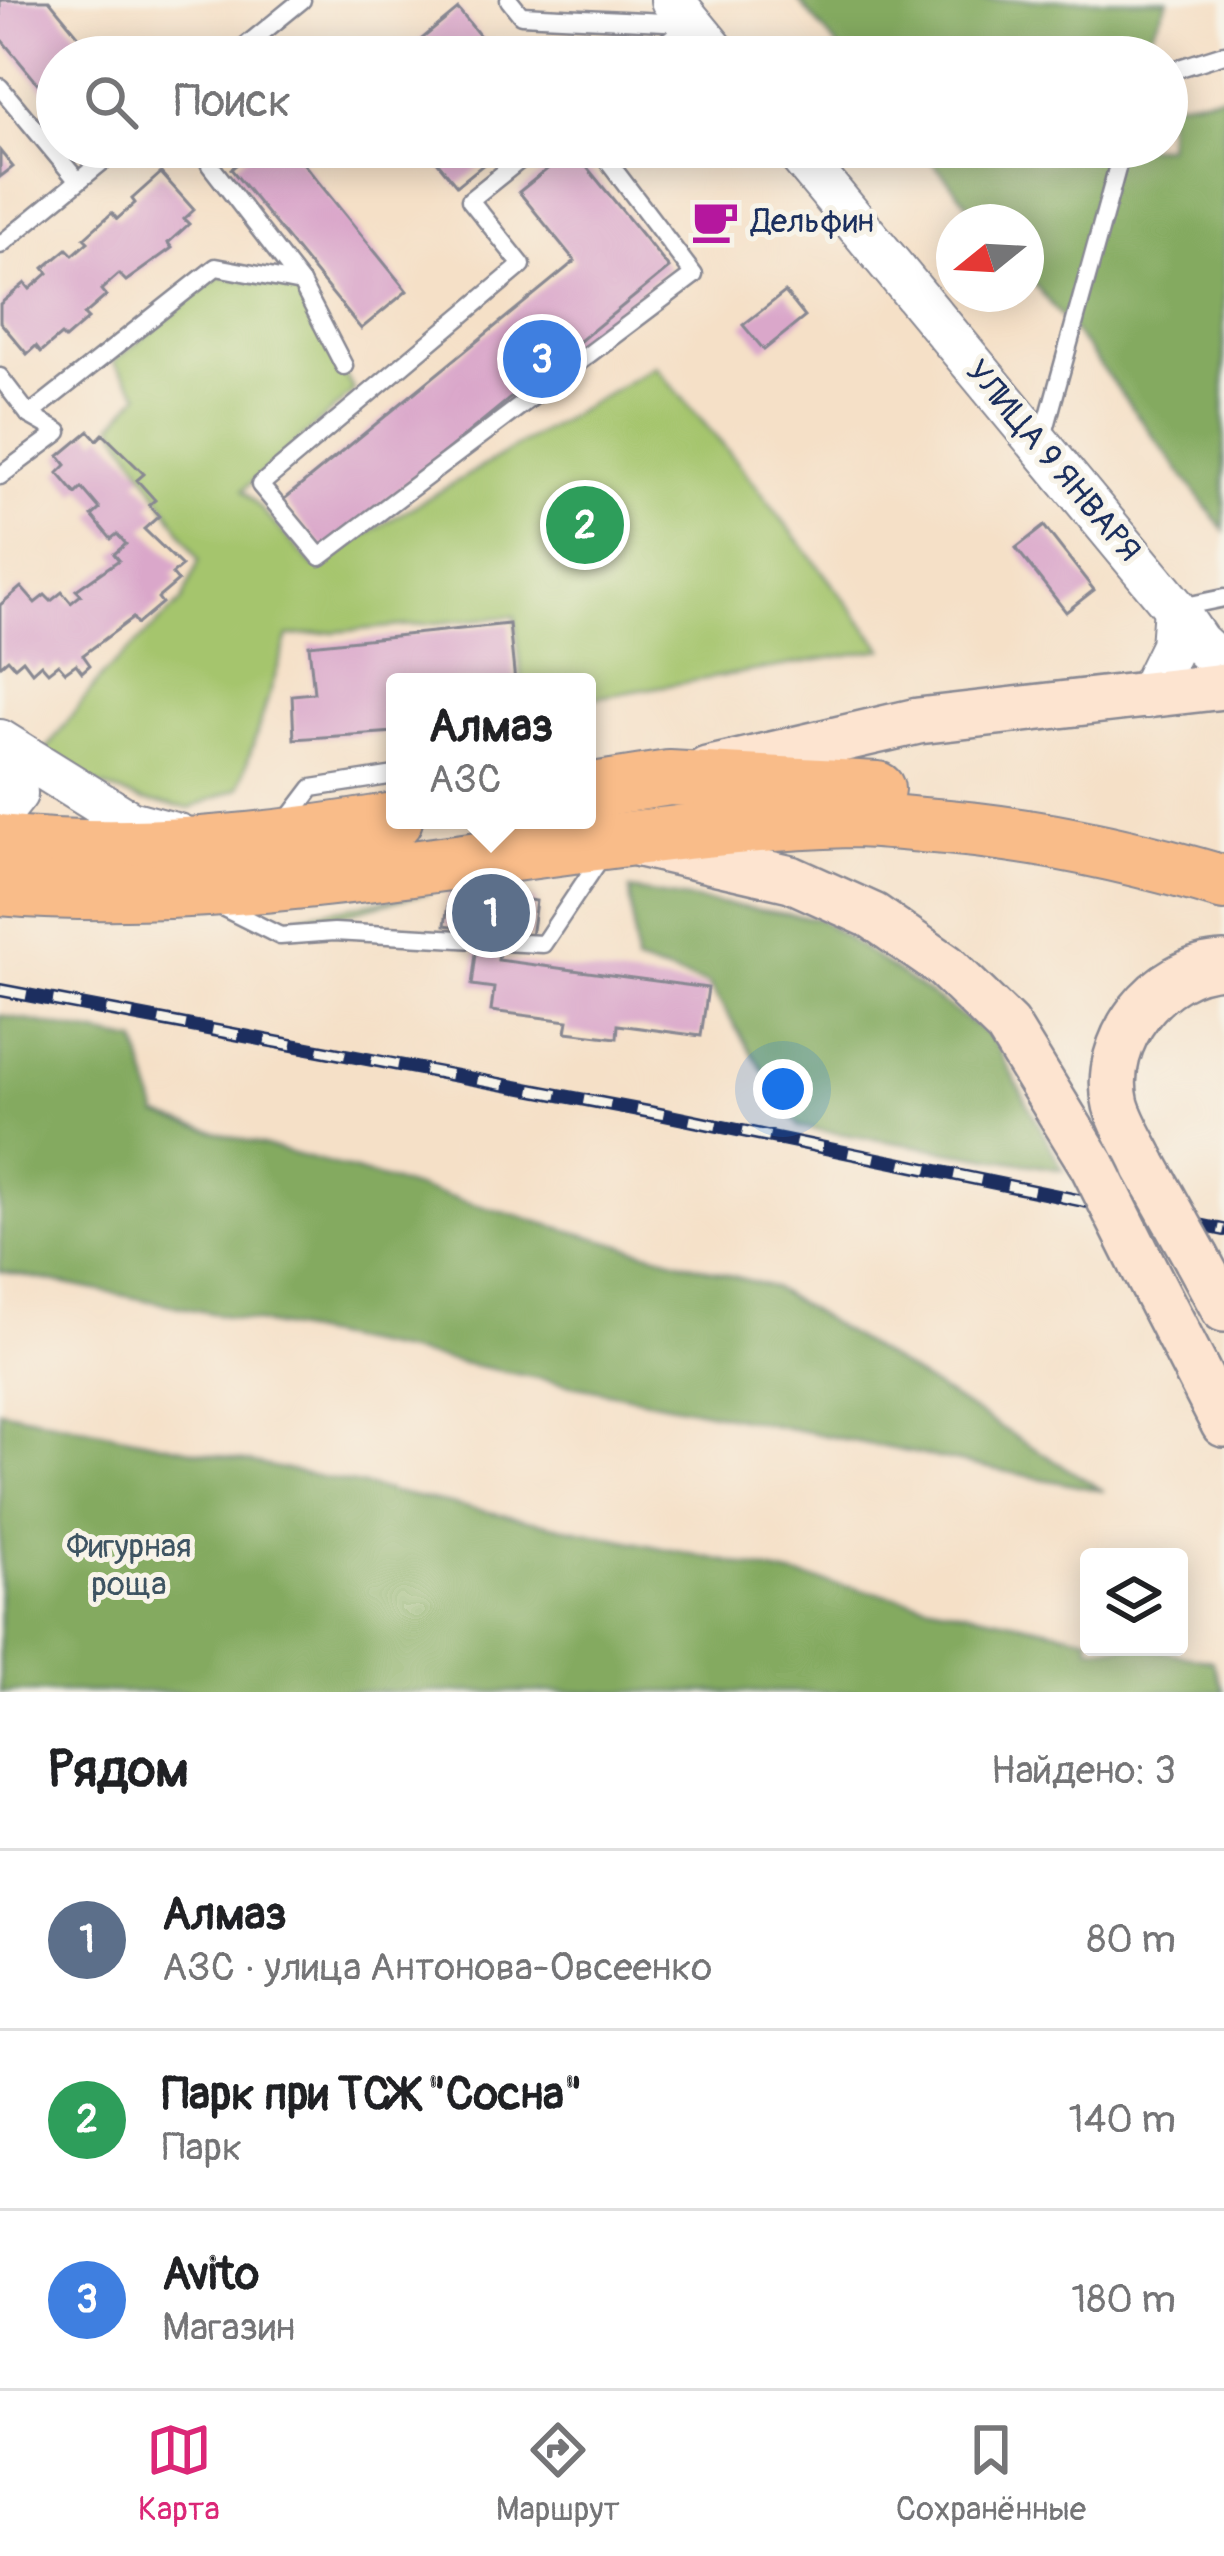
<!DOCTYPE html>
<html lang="ru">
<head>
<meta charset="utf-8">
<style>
  body { margin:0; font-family:Pangolin,sans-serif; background:#f2f2f2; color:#202124 }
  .controls { position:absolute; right:36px; bottom:36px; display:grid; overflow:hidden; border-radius:12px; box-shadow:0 6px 30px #0003 }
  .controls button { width:108px; height:108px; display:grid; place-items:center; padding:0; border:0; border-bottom:3px solid #e0e0e0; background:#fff; color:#202124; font:60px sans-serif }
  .compass { position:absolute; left:936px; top:204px; width:108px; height:108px; border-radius:50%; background:#fff; box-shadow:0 6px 30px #0003; rotate:252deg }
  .you { position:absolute; left:783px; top:1089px; width:42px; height:42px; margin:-30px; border:9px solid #fff; border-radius:50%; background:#1a73e8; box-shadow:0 0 0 18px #1a73e833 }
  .badge { display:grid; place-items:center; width:78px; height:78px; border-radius:50%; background:#db2777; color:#fff; font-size:39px; font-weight:700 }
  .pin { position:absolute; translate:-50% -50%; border:6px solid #fff; box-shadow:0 3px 12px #0006 }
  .popup { position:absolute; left:386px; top:673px; width:210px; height:156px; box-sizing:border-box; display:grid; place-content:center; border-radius:12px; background:#fff; filter:drop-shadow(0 3px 9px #0005); font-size:39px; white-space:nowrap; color:#757577 }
  .popup b { font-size:45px; color:#202124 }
  .popup::after { content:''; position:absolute; left:50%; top:100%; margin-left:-24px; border:24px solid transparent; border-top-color:#fff }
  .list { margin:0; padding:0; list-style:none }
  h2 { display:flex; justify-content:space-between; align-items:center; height:156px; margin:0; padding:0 48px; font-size:51px }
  h2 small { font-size:39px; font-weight:400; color:#757577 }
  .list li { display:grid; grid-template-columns:78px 1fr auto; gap:36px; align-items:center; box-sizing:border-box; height:180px; padding:0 48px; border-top:3px solid #e0e0e0 }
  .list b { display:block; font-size:45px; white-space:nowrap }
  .list p { margin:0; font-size:39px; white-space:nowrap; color:#757577 }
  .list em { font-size:39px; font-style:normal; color:#757577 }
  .icon { flex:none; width:66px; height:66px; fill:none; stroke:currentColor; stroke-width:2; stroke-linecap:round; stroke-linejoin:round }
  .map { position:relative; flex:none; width:1224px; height:1692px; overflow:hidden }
  .search { position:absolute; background:#fff; box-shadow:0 6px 30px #0003; left:36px; right:36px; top:36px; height:132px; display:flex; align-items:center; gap:30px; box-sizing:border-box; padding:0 42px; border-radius:66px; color:#757577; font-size:45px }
  .sheet { height:696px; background:#fff }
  nav { display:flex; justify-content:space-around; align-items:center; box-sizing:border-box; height:168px; border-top:3px solid #e0e0e0; background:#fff; font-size:33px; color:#757577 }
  nav a { display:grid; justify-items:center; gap:6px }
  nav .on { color:#db2777 }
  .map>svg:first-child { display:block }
</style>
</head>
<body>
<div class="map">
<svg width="1224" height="1692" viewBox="0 0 1224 1692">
  <rect width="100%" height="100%" fill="#f7f3e8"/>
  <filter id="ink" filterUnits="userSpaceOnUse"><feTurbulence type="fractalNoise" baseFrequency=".00833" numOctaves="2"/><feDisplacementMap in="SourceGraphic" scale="24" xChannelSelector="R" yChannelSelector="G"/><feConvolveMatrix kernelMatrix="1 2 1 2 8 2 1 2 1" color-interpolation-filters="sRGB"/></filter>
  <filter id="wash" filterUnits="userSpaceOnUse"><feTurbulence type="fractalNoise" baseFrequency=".004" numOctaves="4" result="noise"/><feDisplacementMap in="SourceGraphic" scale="48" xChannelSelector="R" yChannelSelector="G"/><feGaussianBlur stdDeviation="2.7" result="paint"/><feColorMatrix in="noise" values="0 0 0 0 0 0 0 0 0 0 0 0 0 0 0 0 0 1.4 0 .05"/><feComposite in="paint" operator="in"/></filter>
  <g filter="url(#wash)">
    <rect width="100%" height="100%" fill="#f5e0c7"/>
    <g fill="#a5c56d" stroke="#607a66" stroke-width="3">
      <path d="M220,276L295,288L354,391L243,490L313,565L655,366L739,464L883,649L587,699V682H522L515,616L288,636L239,788L190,808L143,801L36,763L101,677L182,601L199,560L113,424L140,394L113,362Z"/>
      <path d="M430,892L304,924L296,922L304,915Z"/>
    </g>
    <g fill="#84aa60" stroke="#506c5f" stroke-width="3">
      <path d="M798,0H1168L1139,57H846Z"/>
      <path d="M1224,95V530L1086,347L1026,274V222H983L920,147H1167V103Z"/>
      <path d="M630,890L819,919L992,1037L1063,1170L799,1127L708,984L636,963Z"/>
      <path d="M0,1015L137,1042L158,1116L772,1287L1104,1491L0,1271Z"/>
      <path d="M0,1410L1089,1637V1647H1138L1212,1661L1224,1692H0Z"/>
    </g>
    <g id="blocks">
      <g fill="#daa7ca">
        <path d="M0,0H49L96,57H57V91L49,97L0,38Z"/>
        <path d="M458,9L497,57H400Z"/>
        <path d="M258,147H290L407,291L361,329L231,169Z"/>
        <path d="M425,147H505L457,186Z"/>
        <path d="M572,149L669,268L325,550L283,500L575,261L519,192Z"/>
        <path d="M0,151L13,167L0,177Z"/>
        <path d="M161,173L194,210L184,219L189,224L168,243L172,248L126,281L119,274L101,290L106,296L84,315L88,319L65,339L61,335L41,352L36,346L27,354L0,322V304L25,283L30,289L48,273L44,268L67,249L73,255L88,242L84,238L112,213L117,219L135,203L132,199Z"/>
        <path d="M785,292L805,317L764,350L743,325Z"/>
        <path d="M89,431L97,440L103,434L144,474L137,480L155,500L149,505L159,516L144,529L182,566L172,574L178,581L158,598L162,603L137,624L133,618L83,655L90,665L82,672L76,664L65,672L58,664L48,672L41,664L32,672L23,660L15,667L8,659L0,666V605L21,587L35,603L45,595L51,601L62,592L71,603L81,595L76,590L119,560L114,554L126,544L117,534L111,539L92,516L100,509L82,488L76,494L58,473L66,465L59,456Z"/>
        <path d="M1044,526L1094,590L1066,612L1016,548Z"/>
        <path d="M509,624L515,682H395V732L294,739L292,695L314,693L309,645Z"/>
        <path d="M450,889L536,901L531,937L501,933L498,960L708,988L701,1036L618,1025L617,1038L566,1032L568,1021L491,1011L494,988L472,985L479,930L445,925Z"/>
      </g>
    </g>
  </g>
  <g filter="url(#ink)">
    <use href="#blocks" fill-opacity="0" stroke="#888892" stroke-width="3"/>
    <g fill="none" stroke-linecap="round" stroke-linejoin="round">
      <defs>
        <g id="service">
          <path d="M509,0L521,15L684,23"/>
          <path d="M232,57L302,0"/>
          <path d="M648,57L690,23"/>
          <path d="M1167,72L1224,54"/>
          <path d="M0,87L77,180"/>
          <path d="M203,147L210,165L301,283L344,366"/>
          <path d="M536,147L470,200L522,265L260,485L320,557L694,275L597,147"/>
          <path d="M0,245L120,147"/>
          <path d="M0,377L29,415L216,267L301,283"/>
          <path d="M1042,441L1123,147"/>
          <path d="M0,476L59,432L29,415"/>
          <path d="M1176,608L1224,598"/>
          <path d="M284,825L312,788L395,775"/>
          <path d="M218,905L280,936L334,932L477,940"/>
          <path d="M500,942L543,944L602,856"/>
        </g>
        <g id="tertiary">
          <path d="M672,0L719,57"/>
          <path d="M793,147L1175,608L1198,642L1224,666"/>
          <path d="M1147,697L1172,646L1175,608"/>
          <path d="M0,741L130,822L178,835"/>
          <path d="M0,748L15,775L16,794L0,814"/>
        </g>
        <g id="secondary">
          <path d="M707,770L918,721L1224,686"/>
          <path d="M640,844L791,879L873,916L945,966L1007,1026L1093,1166"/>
          <path d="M1145,1166C1136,1147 1122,1126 1116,1105C1100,1042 1158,967 1224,965"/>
          <path d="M1197,1259L1224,1309"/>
          <path d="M1141,1262L1224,1424"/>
        </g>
        <g id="trunk">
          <path d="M587,791L669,778L877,789"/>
          <path d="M0,842C133,855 264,842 395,820"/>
          <path d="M0,888C285,912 565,829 849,820C873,820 898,823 922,825C1026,832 1124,853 1224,883"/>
        </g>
      </defs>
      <use href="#service" stroke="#888892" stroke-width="21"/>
      <use href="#tertiary" stroke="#888892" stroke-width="46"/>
      <use href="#secondary" stroke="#888892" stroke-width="50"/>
      <use href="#trunk" stroke="#888892" stroke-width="58"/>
      <use href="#service" stroke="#fff" stroke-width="16"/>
      <use href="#tertiary" stroke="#fff" stroke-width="42"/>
      <use href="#secondary" stroke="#fde4d0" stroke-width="45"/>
      <use href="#trunk" stroke="#f9bc89" stroke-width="54"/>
      <defs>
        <path id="rail" d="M0,990L660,1114L1224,1230"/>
      </defs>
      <use href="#rail" stroke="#1b2f5e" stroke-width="14"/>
      <use href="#rail" stroke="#f7f3e8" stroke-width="9" stroke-dasharray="27" stroke-linecap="butt"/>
      <defs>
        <g id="secondary-bridge">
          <path d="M1093,1166L1141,1262"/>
          <path d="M1145,1166L1197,1259"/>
        </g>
      </defs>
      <use href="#secondary-bridge" stroke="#888892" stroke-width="50" stroke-linecap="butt"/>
      <use href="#secondary-bridge" stroke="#fde4d0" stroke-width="45"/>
    </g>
  </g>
  <defs>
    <symbol id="cafe-bare" viewBox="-9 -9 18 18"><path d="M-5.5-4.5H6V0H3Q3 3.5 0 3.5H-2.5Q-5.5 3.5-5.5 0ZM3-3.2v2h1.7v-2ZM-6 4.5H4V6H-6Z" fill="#b5179e" stroke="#f7f3e8" stroke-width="2.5" paint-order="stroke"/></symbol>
  </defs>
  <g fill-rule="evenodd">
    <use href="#cafe-bare" x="682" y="188" width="66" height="66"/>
  </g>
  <g text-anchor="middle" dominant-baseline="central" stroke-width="10" stroke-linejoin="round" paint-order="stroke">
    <g font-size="33" fill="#1b2f5e" stroke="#f7f3e8" text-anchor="start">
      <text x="751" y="221">Дельфин</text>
    </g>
    <g font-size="33" fill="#1b2f5e" stroke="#f7f3e8">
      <text transform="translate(1053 461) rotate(50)">УЛИЦА 9 ЯНВАРЯ</text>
    </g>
    <g font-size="33" fill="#3e5462" stroke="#f7f3e8">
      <text x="129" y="1546">Фигурная<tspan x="129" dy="38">роща</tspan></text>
    </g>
  </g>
</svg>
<div class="controls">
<button><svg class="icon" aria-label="layers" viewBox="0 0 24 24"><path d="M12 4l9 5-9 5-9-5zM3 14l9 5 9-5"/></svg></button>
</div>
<svg class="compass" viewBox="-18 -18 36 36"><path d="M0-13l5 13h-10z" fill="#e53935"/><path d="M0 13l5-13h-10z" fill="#757577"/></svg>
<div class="you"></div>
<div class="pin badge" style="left:491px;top:913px;background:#5c6f8a">1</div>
<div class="popup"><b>Алмаз</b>АЗС</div>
<div class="pin badge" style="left:585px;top:525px;background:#2e9e5b">2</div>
<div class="pin badge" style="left:542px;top:359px;background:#3f7fe0">3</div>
<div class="search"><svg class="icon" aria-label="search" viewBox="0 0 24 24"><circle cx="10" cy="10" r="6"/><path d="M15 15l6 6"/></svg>Поиск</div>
</div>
<section class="sheet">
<h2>Рядом<small>Найдено: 3</small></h2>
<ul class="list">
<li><span class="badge" style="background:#5c6f8a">1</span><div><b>Алмаз</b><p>АЗС · улица Антонова-Овсеенко</p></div><em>80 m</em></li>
<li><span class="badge" style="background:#2e9e5b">2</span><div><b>Парк при ТСЖ &quot;Сосна&quot;</b><p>Парк</p></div><em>140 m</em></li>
<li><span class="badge" style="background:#3f7fe0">3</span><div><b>Avito</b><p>Магазин</p></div><em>180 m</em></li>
</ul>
</section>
<nav>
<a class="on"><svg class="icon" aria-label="map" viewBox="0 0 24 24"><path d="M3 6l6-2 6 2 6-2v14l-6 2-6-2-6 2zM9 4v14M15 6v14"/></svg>Карта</a>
<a><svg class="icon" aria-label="directions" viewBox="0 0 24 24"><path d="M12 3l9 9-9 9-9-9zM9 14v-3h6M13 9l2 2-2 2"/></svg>Маршрут</a>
<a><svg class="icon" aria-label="saved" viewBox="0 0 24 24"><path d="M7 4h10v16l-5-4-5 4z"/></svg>Сохранённые</a>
</nav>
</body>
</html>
